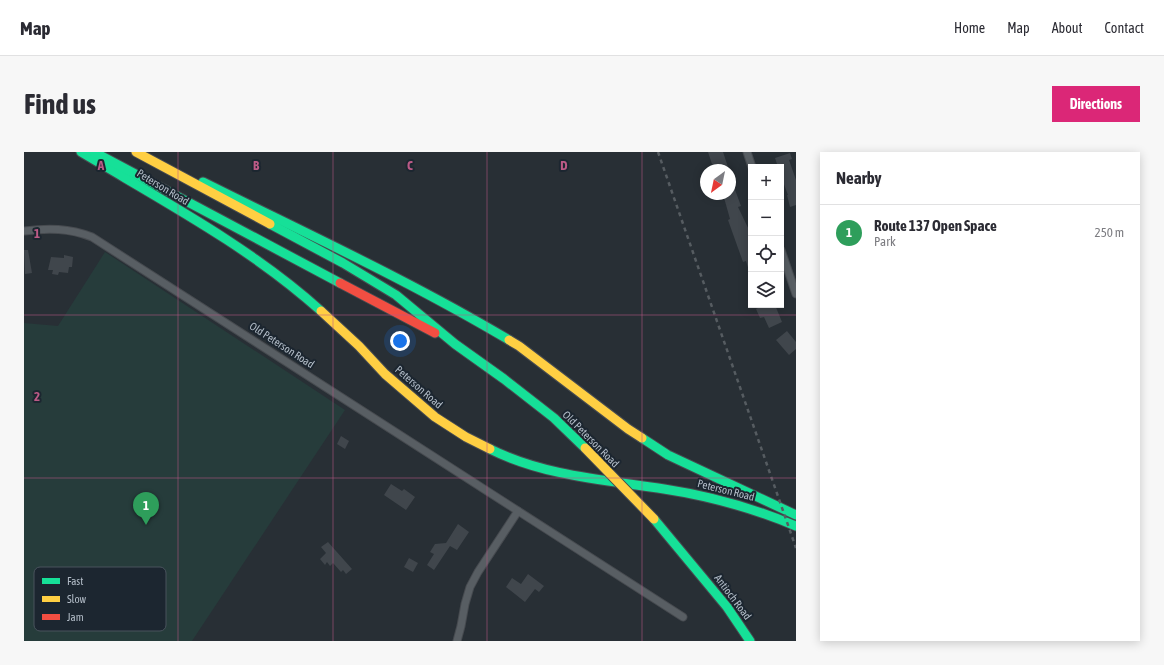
<!DOCTYPE html>
<html lang="en">
<head>
<meta charset="utf-8">
<style>
  body { margin:0; font-family:"Asap Condensed",sans-serif; background:#f7f7f7; color:#2b2b33 }
  .controls { position:absolute; right:12px; top:12px; display:grid; overflow:hidden; border-radius:0px; box-shadow:0 2px 10px #0003 }
  .controls button { width:36px; height:36px; display:grid; place-items:center; padding:0; border:0; border-bottom:1px solid #e1e1e2; background:#fff; color:#2b2b33; font:20px sans-serif }
  .compass { position:absolute; left:676px; top:12px; width:36px; height:36px; border-radius:50%; background:#fff; box-shadow:0 2px 10px #0003; rotate:213deg }
  .you { position:absolute; left:376px; top:189px; width:14px; height:14px; margin:-10px; border:3px solid #fff; border-radius:50%; background:#1a73e8; box-shadow:0 0 0 6px #1a73e833 }
  .badge { display:grid; place-items:center; width:26px; height:26px; border-radius:50%; background:#db2777; color:#fff; font-size:13px; font-weight:700 }
  .pin { position:absolute; translate:-50% -33px; filter:drop-shadow(0 1px 2px #0008) }
  .pin::after { content:''; position:absolute; top:21px; width:14px; height:12px; background:inherit; clip-path:polygon(0 0,100% 0,50% 100%) }
  .list { margin:0; padding:0; list-style:none }
  h2 { display:flex; justify-content:space-between; align-items:center; height:52px; margin:0; padding:0 16px; font-size:17px }
  h2 small { font-size:13px; font-weight:400; color:#7c7c81 }
  .list li { display:grid; grid-template-columns:26px 1fr auto; gap:12px; align-items:center; box-sizing:border-box; height:56px; padding:0 16px; border-top:1px solid #e1e1e2 }
  .list b { display:block; font-size:15px; white-space:nowrap }
  .list p { margin:0; font-size:13px; white-space:nowrap; color:#7c7c81 }
  .list em { font-size:13px; font-style:normal; color:#7c7c81 }
  .icon { flex:none; width:22px; height:22px; fill:none; stroke:currentColor; stroke-width:2; stroke-linecap:round; stroke-linejoin:round }
  .map { position:relative; flex:none; width:772px; height:489px; overflow:hidden; border-radius:0px }
  header { display:flex; align-items:center; gap:24px; box-sizing:border-box; height:56px; padding:0 20px; background:#fff; border-bottom:1px solid #e1e1e2 }
  header strong { font-size:19px }
  nav { display:flex; gap:22px; margin-inline-start:auto; font-size:14px }
  .intro { display:flex; align-items:center; justify-content:space-between; box-sizing:border-box; height:96px; padding:0 24px }
  h1 { margin:0; font-size:28px }
  .button { padding:10px 18px; border-radius:0px; background:#db2777; color:#fff; font-size:14px; font-weight:700 }
  main { display:flex; gap:24px; padding:0 24px }
  aside { flex:1; background:#fff; border-radius:0px; box-shadow:0 2px 10px #0003 }
  .map>svg:first-child { display:block }
</style>
</head>
<body>
<header>
<strong>Map</strong>
<nav><a>Home</a><a>Map</a><a>About</a><a>Contact</a></nav>
</header>
<div class="intro"><h1>Find us</h1><a class="button">Directions</a></div>
<main>
<div class="map">
<svg width="772" height="489" viewBox="0 0 772 489">
  <rect width="100%" height="100%" fill="#282f35"/>
  <path fill="#263c3b" d="M81,100L321,258L168,489H0V171L34,174Z"/>
  <g fill="#40464c">
    <path d="M684,0H699L705,18H690Z"/>
    <path d="M766,1L768,7L765,8L772,28V53L766,55L763,43H764L758,27L757,28V15H754L751,6Z"/>
    <path d="M707,27L717,54L714,55L727,82V122H726L722,109L719,110L704,68L706,67L699,42H706V28Z"/>
    <path d="M0,98H4L8,121L1,122Z"/>
    <path d="M40,103L49,105L48,115H45L44,121L35,120L34,123L28,122L29,118H24L27,105L40,106Z"/>
    <path d="M740,153H751L758,170L745,176L740,165L736,166L732,157Z"/>
    <path d="M763,179L772,190V197L765,203L752,188Z"/>
    <path d="M317,284L325,289L321,297L313,292Z"/>
    <path d="M367,332L378,339L380,337L391,345L382,358L360,343Z"/>
    <path d="M434,372L445,380L433,398L426,394L410,418L403,413L410,402L406,400L411,392L422,391Z"/>
    <path d="M304,390L328,417L322,422L319,418L317,420L309,411L306,414L303,410L301,413L296,407L302,401L297,395Z"/>
    <path d="M385,406L394,411L389,420L380,415Z"/>
    <path d="M504,422L520,434L515,440L511,437L501,450L482,435L488,426L497,432Z"/>
  </g>
  <g fill="none" stroke-linecap="round" stroke-linejoin="round">
    <defs>
      <g id="street">
        <path d="M723,0L728,15"/>
        <path d="M0,79C24,76 45,76 68,85L659,465"/>
        <path d="M757,98L772,142"/>
        <path d="M433,489L437,474L441,452L446,435L454,420L494,359"/>
      </g>
      <g id="fast">
        <path d="M57,0C139,49 226,95 297,159"/>
        <path d="M70,0L316,131"/>
        <path d="M179,30C281,81 386,129 485,188"/>
        <path d="M246,72L319,111L372,143L431,192L480,227L530,266L561,296"/>
        <path d="M618,286L644,303L772,363"/>
        <path d="M466,297C520,324 582,328 640,337C686,344 729,356 772,374"/>
        <path d="M630,367L703,455L726,489"/>
      </g>
      <g id="slow">
        <path d="M112,0L246,72"/>
        <path d="M297,159L335,194L361,222L411,265L442,285L466,297"/>
        <path d="M485,188L495,194L604,277L618,286"/>
      </g>
      <path id="jam" d="M316,131L411,181"/>
    </defs>
    <use href="#street" stroke="#474b50" stroke-width="9"/>
    <use href="#fast" stroke="#474b50" stroke-width="11"/>
    <use href="#slow" stroke="#474b50" stroke-width="11"/>
    <use href="#jam" stroke="#474b50" stroke-width="11"/>
    <use href="#street" stroke="#585e63" stroke-width="7"/>
    <use href="#fast" stroke="#16e098" stroke-width="9"/>
    <use href="#slow" stroke="#ffcf43" stroke-width="9"/>
    <use href="#jam" stroke="#f24e42" stroke-width="9"/>
    <path stroke="#565c61" stroke-width="2.5" stroke-dasharray="4 4" stroke-linecap="butt" d="M634,0L772,396"/>
    <defs>
      <path id="slow-bridge" d="M561,296L630,367"/>
    </defs>
    <use href="#slow-bridge" stroke="#464c52" stroke-width="11" stroke-linecap="butt"/>
    <use href="#slow-bridge" stroke="#ffcf43" stroke-width="9"/>
  </g>
  <path fill="none" stroke="#bc5a86" stroke-width="1" stroke-opacity="0.55" d="M154,0V489M309,0V489M463,0V489M618,0V489M0,163H772M0,326H772"/>
  <g text-anchor="middle" dominant-baseline="central" stroke-width="4" stroke-linejoin="round" paint-order="stroke">
    <g font-size="11" fill="#b2bcc7" stroke="#1c2630">
      <text transform="translate(139 35) rotate(31)">Peterson Road</text>
      <text transform="translate(258 193) rotate(33)">Old Peterson Road</text>
      <text transform="translate(395 235) rotate(41)">Peterson Road</text>
      <text transform="translate(567 287) rotate(45)">Old Peterson Road</text>
      <text transform="translate(702 338) rotate(14)">Peterson Road</text>
      <text transform="translate(709 445) rotate(53)">Antioch Road</text>
    </g>
  </g>
  <rect x="10" y="415" width="132" height="64" rx="6" fill="#1c2630" stroke="#49535d" stroke-width="1"/>
  <rect x="18" y="426" width="18" height="6" fill="#16e098"/>
  <rect x="18" y="444" width="18" height="6" fill="#ffcf43"/>
  <rect x="18" y="462" width="18" height="6" fill="#f24e42"/>
  <g font-size="11" fill="#b2bcc7">
    <text x="43" y="433">Fast</text>
    <text x="43" y="451">Slow</text>
    <text x="43" y="469">Jam</text>
  </g>
  <g font-size="13" text-anchor="middle" font-weight="bold" fill="#bc5a86" stroke="#1c2630" stroke-width="4" stroke-linejoin="round" paint-order="stroke">
    <text x="77" y="18">A</text>
    <text x="232" y="18">B</text>
    <text x="386" y="18">C</text>
    <text x="540" y="18">D</text>
    <text x="13" y="86">1</text>
    <text x="13" y="249">2</text>
  </g>
</svg>
<div class="controls">
<button>+</button>
<button>−</button>
<button><svg class="icon" aria-label="locate" viewBox="0 0 24 24"><circle cx="12" cy="12" r="6"/><path d="M12 2v4M12 18v4M2 12h4M18 12h4"/></svg></button>
<button><svg class="icon" aria-label="layers" viewBox="0 0 24 24"><path d="M12 4l9 5-9 5-9-5zM3 14l9 5 9-5"/></svg></button>
</div>
<svg class="compass" viewBox="-18 -18 36 36"><path d="M0-13l5 13h-10z" fill="#e53935"/><path d="M0 13l5-13h-10z" fill="#7c7c81"/></svg>
<div class="you"></div>
<div class="pin badge" style="left:122px;top:373px;background:#2e9e5b">1</div>
</div>
<aside>
<h2>Nearby<small></small></h2>
<ul class="list">
<li><span class="badge" style="background:#2e9e5b">1</span><div><b>Route 137 Open Space</b><p>Park</p></div><em>250 m</em></li>
</ul>
</aside>
</main>
</body>
</html>
